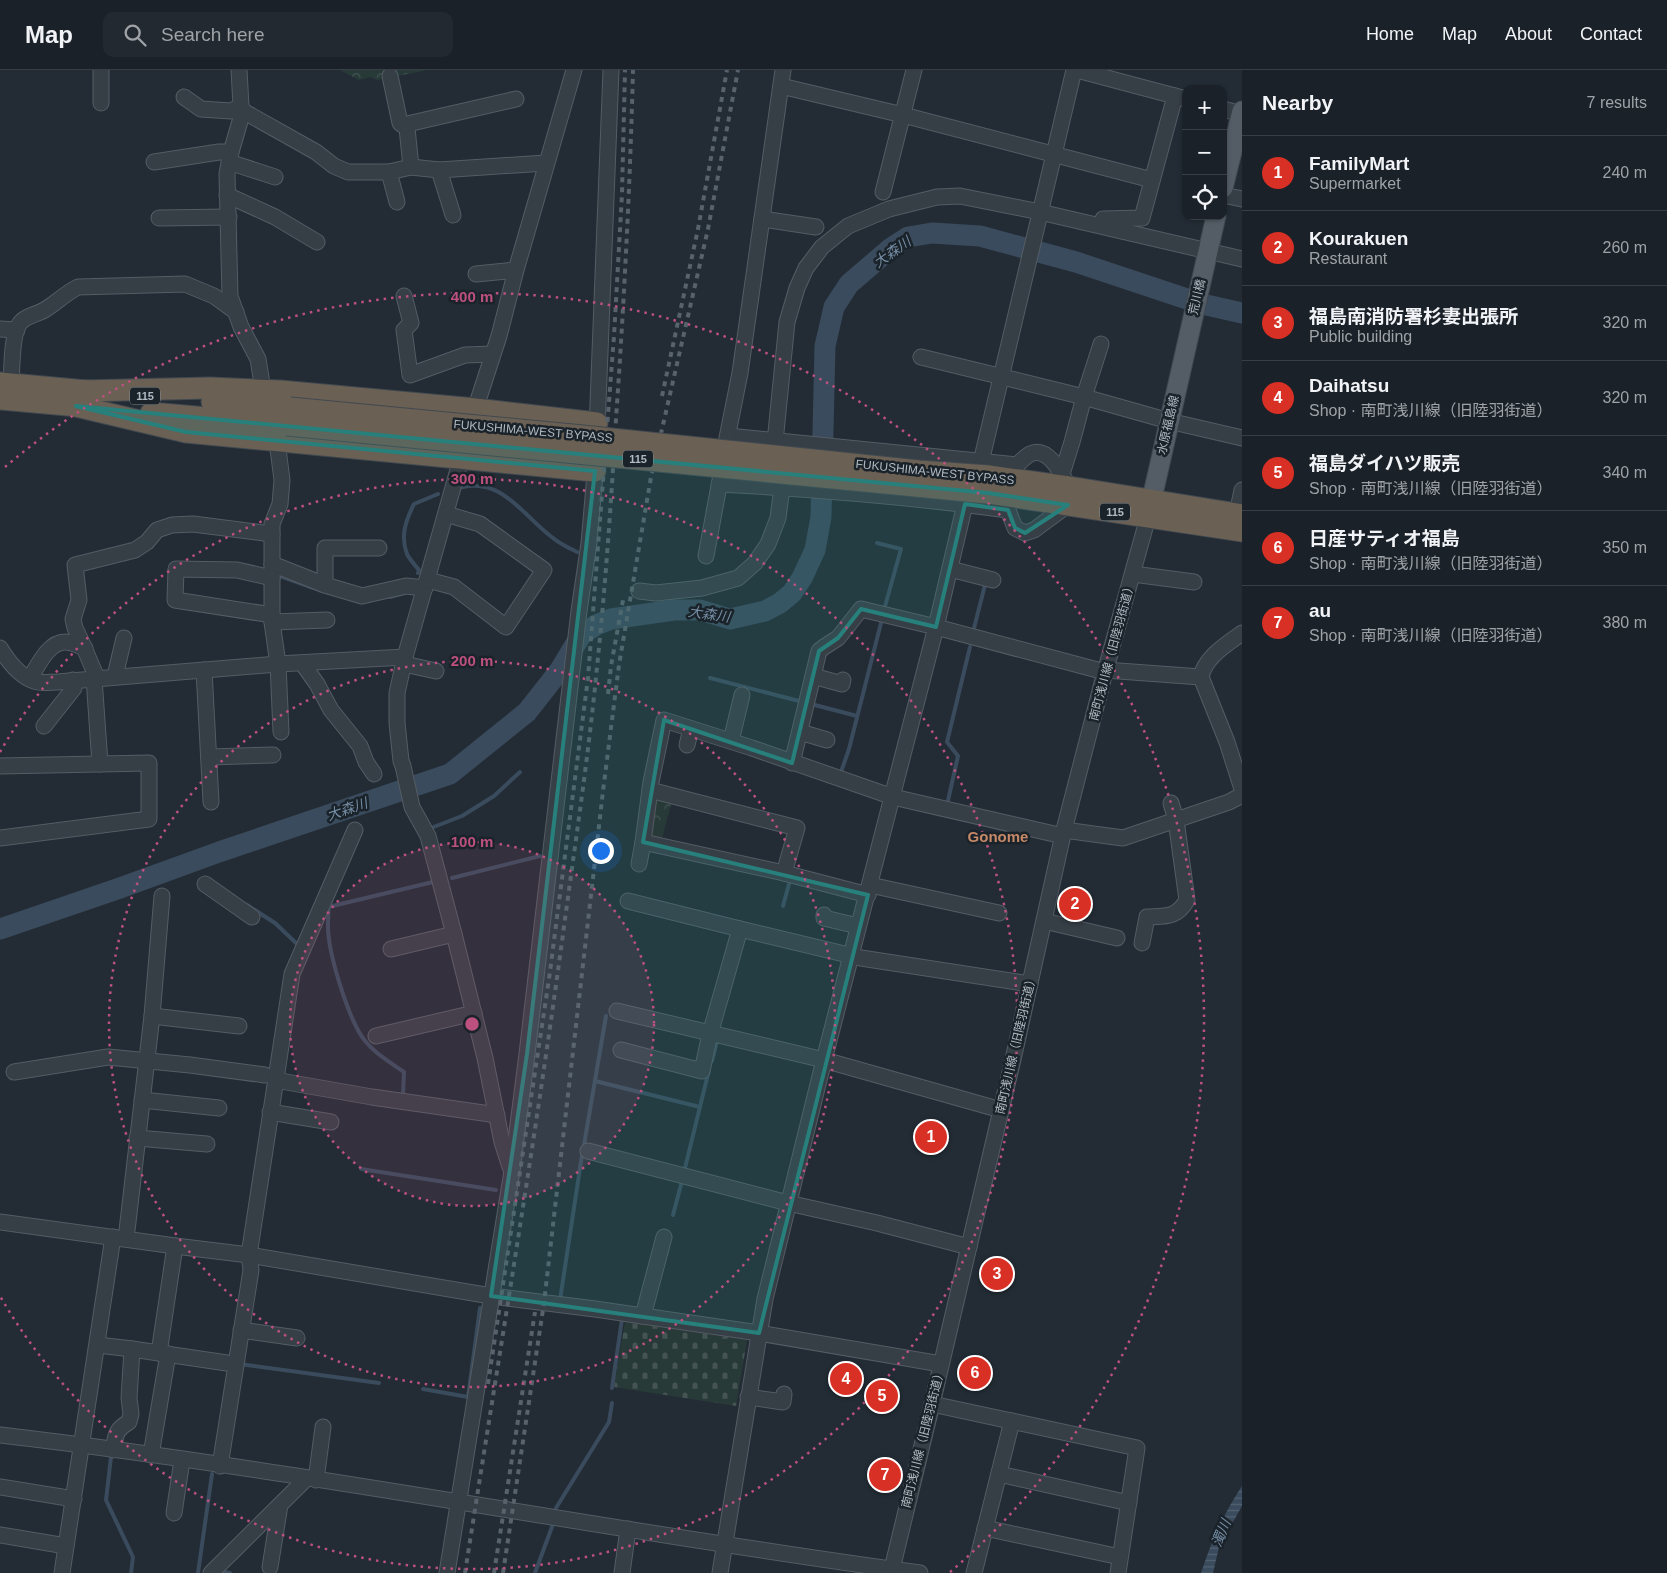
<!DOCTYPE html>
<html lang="en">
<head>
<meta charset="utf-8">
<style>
  body { margin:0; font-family:Helvetica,"Noto Sans JP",sans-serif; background:#232930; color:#f1f3f6 }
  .controls { position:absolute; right:15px; top:15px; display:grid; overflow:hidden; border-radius:10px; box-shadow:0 1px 4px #0004 }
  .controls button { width:45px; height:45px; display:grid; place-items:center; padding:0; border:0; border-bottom:1px solid #383e45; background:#1a2128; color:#f1f3f6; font:25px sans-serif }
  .you { position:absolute; left:600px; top:780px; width:18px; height:18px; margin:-12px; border:4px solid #fff; border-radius:50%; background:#1a73e8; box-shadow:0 0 0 8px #1a73e833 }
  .badge { display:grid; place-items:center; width:32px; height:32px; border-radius:50%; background:#d93025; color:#fff; font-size:16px; font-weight:700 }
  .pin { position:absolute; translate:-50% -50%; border:2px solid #fff; box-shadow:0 1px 5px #0006 }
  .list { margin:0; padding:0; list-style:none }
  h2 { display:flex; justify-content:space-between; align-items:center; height:65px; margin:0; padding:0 20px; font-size:21px }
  h2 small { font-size:16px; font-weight:400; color:#9fa3a8 }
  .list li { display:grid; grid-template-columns:32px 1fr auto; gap:15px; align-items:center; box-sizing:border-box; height:75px; padding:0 20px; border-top:1px solid #383e45 }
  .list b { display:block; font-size:19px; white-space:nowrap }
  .list p { margin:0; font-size:16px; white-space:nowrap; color:#9fa3a8 }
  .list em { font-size:16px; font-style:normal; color:#9fa3a8 }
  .icon { flex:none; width:28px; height:28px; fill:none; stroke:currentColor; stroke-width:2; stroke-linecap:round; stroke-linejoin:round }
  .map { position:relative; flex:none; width:1242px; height:1503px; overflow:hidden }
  header { display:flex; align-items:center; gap:30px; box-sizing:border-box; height:70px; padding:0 25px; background:#1a2128; border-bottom:1px solid #383e45 }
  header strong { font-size:24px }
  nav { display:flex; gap:28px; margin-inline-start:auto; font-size:18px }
  .search { width:350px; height:45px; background:#232930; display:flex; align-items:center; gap:12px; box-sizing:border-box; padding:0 18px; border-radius:10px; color:#9fa3a8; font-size:19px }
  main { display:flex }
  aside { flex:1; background:#1a2128 }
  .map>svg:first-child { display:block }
</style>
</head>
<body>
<header>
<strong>Map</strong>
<div class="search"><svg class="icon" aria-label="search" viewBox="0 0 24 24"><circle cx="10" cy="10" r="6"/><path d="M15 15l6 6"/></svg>Search here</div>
<nav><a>Home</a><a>Map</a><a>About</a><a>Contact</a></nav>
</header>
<main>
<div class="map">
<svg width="1242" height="1503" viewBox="0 0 1242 1503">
  <defs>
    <pattern id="cemetery-stones" width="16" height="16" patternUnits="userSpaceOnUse" patternTransform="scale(1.25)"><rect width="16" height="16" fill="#283a38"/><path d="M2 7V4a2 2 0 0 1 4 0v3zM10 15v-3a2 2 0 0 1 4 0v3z" fill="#455453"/></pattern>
    <pattern id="park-crowns" width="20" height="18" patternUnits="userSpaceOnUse" patternTransform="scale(1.25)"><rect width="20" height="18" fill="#283a38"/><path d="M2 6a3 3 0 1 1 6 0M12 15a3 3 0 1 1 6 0" fill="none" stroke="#455453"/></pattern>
    <pattern id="water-rules" width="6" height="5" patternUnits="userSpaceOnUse" patternTransform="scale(1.25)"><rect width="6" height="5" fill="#3a4b5d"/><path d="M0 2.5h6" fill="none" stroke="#546373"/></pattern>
  </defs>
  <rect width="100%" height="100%" fill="#232c35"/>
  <path fill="url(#cemetery-stones)" d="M625,1252L747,1270L736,1336L614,1317Z"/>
  <g fill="url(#park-crowns)">
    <path d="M340,0H427L377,10L370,7L359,10Z"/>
    <path d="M659,728L672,731L662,768L651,766L652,733Z"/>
  </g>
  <path fill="url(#water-rules)" d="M1242,1416V1436L1219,1477L1213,1503H1201C1211,1472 1224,1443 1242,1416Z"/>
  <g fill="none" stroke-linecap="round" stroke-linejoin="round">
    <g stroke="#3a4b5d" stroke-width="4">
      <path d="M459,418C502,406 523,446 553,468C560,474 569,478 577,482"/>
      <path d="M877,473L901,479L884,540"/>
      <path d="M418,503L419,500C415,495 410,490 407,484C400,466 406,450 414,434L438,424"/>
      <path d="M277,505L322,521"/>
      <path d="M390,527L404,523"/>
      <path d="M973,562L986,511"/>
      <path d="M710,608L799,631"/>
      <path d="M811,634L857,646"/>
      <path d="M841,702L849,679L882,549"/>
      <path d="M947,735L958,686L947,672L970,577"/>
      <path d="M431,758L462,746L494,726L520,702"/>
      <path d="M452,808L540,786"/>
      <path d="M247,835L275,853L296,873"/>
      <path d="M329,836C328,843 328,851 328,859C329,885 346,939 359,962C369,980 388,991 404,1002L403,1025"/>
      <path d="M783,836L789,814"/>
      <path d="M328,837L433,812"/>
      <path d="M712,991L717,971"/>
      <path d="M595,1011L700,1037"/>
      <path d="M584,1075L606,946"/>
      <path d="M361,1099L496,1120"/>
      <path d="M684,1102L709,1000"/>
      <path d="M673,1145L682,1111"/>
      <path d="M560,1230L582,1085"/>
      <path d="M240,1294L379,1313"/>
      <path d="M612,1318L622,1249L625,1250"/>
      <path d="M423,1319L468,1327L480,1238"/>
      <path d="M111,1387L106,1430L133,1487L131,1503"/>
      <path d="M556,1438L609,1352L612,1333"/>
      <path d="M219,1501L230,1503"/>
      <path d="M198,1503L212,1404"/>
      <path d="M535,1503L553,1454"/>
    </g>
    <path stroke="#3a4b5d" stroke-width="21" d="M0,859L120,818L219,782L450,704L527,642L560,600L581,565L596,555L611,549L674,540H700L730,549L765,541L780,533L792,523L802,508L815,480L821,447L825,276L834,237L849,214L891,178L908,167L932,163L980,166L1076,192L1202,234L1242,243"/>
    <defs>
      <g id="minor">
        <path d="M239,0L241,36L243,41L316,82L334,96L348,102H389L411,97L439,100L546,93"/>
        <path d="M1077,0L1186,29"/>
        <path d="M390,6L400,53L407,58L411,97"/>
        <path d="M781,16L903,45L1152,110"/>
        <path d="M184,27L201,39L231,41L241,36"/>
        <path d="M101,33V0"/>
        <path d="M1223,39L1242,44"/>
        <path d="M243,41L231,82L227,104L230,226L241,257L258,289L263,320"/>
        <path d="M403,55L516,29"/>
        <path d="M154,92L219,82H231"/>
        <path d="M229,92L275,107"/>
        <path d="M439,100L453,145"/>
        <path d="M389,102L397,132"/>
        <path d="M883,122L914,0"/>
        <path d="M227,125L275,147L317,172"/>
        <path d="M1223,125L1242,129"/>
        <path d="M159,148L229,147"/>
        <path d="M762,149L816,157"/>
        <path d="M1101,155L1103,149L1142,148L1175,26"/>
        <path d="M476,204L516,200"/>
        <path d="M404,226L411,253L404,260L410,305L465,285L493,284"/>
        <path d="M0,259L17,260"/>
        <path d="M921,287L1084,327L1169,351L1242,368"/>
        <path d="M11,315C12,301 11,259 22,251C28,245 39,244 46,239C57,232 66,223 78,217L185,214L214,226L236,242"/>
        <path d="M473,346L499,266L516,200L574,0"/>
        <path d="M597,359L611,0"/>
        <path d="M728,366L1017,395C1021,391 1025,387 1030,384C1048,375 1062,404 1069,417"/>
        <path d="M277,371L282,410L280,434L272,454V552L278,594L281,662"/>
        <path d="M775,372L787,252L797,218L806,198L822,177L848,156L889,139L937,127L960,126L1040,142L1242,189"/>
        <path d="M726,373L740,303L783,0"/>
        <path d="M463,382L405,587L397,623V653L401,691L403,696L412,737L428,766L454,864L485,988L502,1072L510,1097"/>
        <path d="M981,392L1074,0"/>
        <path d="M1062,404L1072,372L1084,327L1101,274"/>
        <path d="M719,414C815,419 912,427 1008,440L1015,458L1025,463L1034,460L1068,435"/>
        <path d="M1237,444L1242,420"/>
        <path d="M706,486L721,405"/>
        <path d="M272,494L325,515L362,526L406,516L425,518"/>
        <path d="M950,499L993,510"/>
        <path d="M1133,504L1194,512"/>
        <path d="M272,508L237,500L176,499L175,530L272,545"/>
        <path d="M428,510L454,517L506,557L544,500L480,454L446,444"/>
        <path d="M325,515V478H379"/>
        <path d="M639,521L656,523L702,518L738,508L755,493L768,474L778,448L782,417"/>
        <path d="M272,552L327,550"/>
        <path d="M1242,563C1226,575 1205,587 1201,607L1227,672L1242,719"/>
        <path d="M0,578C8,591 21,609 38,612C44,613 51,612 58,612L278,594L405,587"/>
        <path d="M302,593L317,614L331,640L360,676L366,692L374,704"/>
        <path d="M404,594L436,601"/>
        <path d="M204,600L211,732"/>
        <path d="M1105,600L1201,607"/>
        <path d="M115,606L124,568"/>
        <path d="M813,606L842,614L843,610"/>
        <path d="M30,608C38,596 48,572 65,572C72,572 79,576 85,578"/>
        <path d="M94,608L100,694"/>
        <path d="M97,608L83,575L75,558L73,549L79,530L75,495L135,480L147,472L157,460L172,455L193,454L272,464"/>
        <path d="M44,656L74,618L73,610"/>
        <path d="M800,662L827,670"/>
        <path d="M731,671L742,625"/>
        <path d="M687,675L691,659"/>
        <path d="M210,687L273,685"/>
        <path d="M792,693L819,581L824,577L838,568L861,539L936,557L1105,602"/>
        <path d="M0,696L149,693V749L0,768"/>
        <path d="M650,720L797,758L784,803"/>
        <path d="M1064,760L1123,768L1229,732L1242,725"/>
        <path d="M639,794L643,772"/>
        <path d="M205,814L252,847"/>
        <path d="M870,815L999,843"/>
        <path d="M868,825L784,803L643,772L651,712L664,650L752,678L893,727L1063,766"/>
        <path d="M628,831L740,859"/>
        <path d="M824,845V848L858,856"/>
        <path d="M1044,851L1117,868"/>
        <path d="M1142,873L1147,847C1166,846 1177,848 1187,830L1176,750L1171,733"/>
        <path d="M391,879L454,864"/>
        <path d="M617,941L824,990L1001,1040"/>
        <path d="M152,946L239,956"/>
        <path d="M376,966L474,943"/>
        <path d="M621,980L702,1001L710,964L740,859L861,888L1030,914"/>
        <path d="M14,1002L108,987L190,995L265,1005"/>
        <path d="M275,1010L372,1027L497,1045"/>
        <path d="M142,1030L219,1038"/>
        <path d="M270,1042L331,1052"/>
        <path d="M137,1068L207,1074"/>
        <path d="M588,1081L788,1133L877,1153L969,1177"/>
        <path d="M0,1152L175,1176L249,1185L491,1226L595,1239L759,1263L941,1294"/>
        <path d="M126,1169L152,946L162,826"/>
        <path d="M643,1246L664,1167"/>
        <path d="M241,1260L297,1268"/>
        <path d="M98,1275L132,1279"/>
        <path d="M159,1283L175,1176"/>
        <path d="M748,1327L783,1332L784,1324"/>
        <path d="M932,1334L1137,1378L1118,1503"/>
        <path d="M0,1365C308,1401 613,1462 920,1503"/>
        <path d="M113,1380C116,1365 115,1360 129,1352L131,1344L129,1328L132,1279L227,1293"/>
        <path d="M151,1385L168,1284"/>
        <path d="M220,1396L251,1200L249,1185L292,904L355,760"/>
        <path d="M999,1404L1129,1433"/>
        <path d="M316,1410L323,1357"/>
        <path d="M0,1417L74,1429"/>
        <path d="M174,1443L182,1390"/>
        <path d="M985,1458L1120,1487"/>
        <path d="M0,1465L66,1476"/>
        <path d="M270,1497L280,1435"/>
        <path d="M62,1503L113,1167"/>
        <path d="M211,1503L306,1409"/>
        <path d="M447,1503L512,1101L527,984L579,541L589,473L596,393"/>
        <path d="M622,1503L628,1459"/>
        <path d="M720,1503L765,1229L824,990L936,557L965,434"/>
        <path d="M891,1503L932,1334L1014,985L1064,760L1105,602L1148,447"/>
        <path d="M974,1503L1012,1351"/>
      </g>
      <g id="major">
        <path d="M1223,118L1242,41"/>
        <path d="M1148,446L1216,146"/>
      </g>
      <g id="highway">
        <path d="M0,313L97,322"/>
        <path d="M82,321L210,318L280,321L475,339L597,353"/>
        <path d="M0,329L90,337"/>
        <path d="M212,332L290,338"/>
        <path d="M76,336L186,362L595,401"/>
        <path d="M151,343L287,355"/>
        <path d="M989,406L1069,417L1242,445"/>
        <path d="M988,423L1242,461"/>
      </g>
    </defs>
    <use href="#minor" stroke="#545c64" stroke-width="17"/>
    <use href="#major" stroke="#3f474f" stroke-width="21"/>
    <use href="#highway" stroke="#414950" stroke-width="23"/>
    <use href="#minor" stroke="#363e46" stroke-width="15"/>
    <use href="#major" stroke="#545d66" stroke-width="19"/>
    <use href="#highway" stroke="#6b6054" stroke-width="21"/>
    <g stroke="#58626c" stroke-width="4" stroke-dasharray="5 5" stroke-linecap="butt">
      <path d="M662,326L698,159L727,0"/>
      <path d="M608,624L611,596L623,530"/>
      <path d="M488,1314L549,909L588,608L614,266L622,124L625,0"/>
      <path d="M465,1503C499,1285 536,1067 565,849C576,768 588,688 596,607C605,522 611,435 616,349C624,233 630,117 633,0"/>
      <path d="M494,1503L535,1242"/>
      <path d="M503,1503L544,1233L603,721L619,595L651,407L708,159L738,0"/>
    </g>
    <defs>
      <g id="highway-bridge">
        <path d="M290,338L583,366L919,401L989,406"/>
        <path d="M287,355L988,423"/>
      </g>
    </defs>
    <use href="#highway-bridge" stroke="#414950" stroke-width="23" stroke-linecap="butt"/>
    <use href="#highway-bridge" stroke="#6b6054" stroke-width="21"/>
  </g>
  <path fill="#27807b" fill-opacity="0.2" stroke="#27807b" stroke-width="4" stroke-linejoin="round" d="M76,336L988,423L1068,435L1025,463L1015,458L1008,440L965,434L936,557L861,539L838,568L819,581L792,693L664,650L643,772L868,825L759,1263L491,1226L527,984L595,401L186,362Z"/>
  <circle cx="472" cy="954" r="182" fill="#bc507f" fill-opacity=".12"/>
  <g fill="none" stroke="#bc507f" stroke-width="2.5" stroke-dasharray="2.5 5">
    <circle cx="472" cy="954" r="182"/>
    <circle cx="472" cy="954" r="363"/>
    <path d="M0 682A545 545 0 1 1 0 1226"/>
    <path d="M5 397A727 727 0 0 1 949 1503"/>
  </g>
  <g text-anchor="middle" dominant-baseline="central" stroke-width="5" stroke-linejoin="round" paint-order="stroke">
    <g fill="#1b232a" stroke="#848c94" stroke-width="1">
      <rect x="130" y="317.5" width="30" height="17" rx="4"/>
      <rect x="623" y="380.5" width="30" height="17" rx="4"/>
      <rect x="1100" y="433.5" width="30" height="17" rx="4"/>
    </g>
    <g font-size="11" font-weight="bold" fill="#b1b9c2">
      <text x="145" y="326">115</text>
      <text x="638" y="389">115</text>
      <text x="1115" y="442">115</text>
    </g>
    <g font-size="12" fill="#b1b9c2" stroke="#1b232a">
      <text transform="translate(1197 227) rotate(-77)">荒川橋</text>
      <text transform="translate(1168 355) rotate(-77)">水原福島線</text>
      <text transform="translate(533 361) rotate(5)">FUKUSHIMA-WEST BYPASS</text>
      <text transform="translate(935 402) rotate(6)">FUKUSHIMA-WEST BYPASS</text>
      <text transform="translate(1112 581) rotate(-75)">南町浅川線（旧陸羽街道）</text>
      <text transform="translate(1016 974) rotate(-77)">南町浅川線（旧陸羽街道）</text>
      <text transform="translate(923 1368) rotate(-76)">南町浅川線（旧陸羽街道）</text>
    </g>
    <g font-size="14" font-style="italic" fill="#748ca3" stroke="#1b232a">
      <text transform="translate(892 182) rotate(-35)">大森川</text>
      <text transform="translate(709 544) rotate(8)">大森川</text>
      <text transform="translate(347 739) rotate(-19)">大森川</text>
      <text transform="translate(1221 1463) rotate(-67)">濁川</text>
    </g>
    <g font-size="15" font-weight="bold" fill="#c68968" stroke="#1b232a">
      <text x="998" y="766">Gonome</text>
    </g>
  </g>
  <circle cx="472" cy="954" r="8" fill="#bc507f" stroke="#1b232a" stroke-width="2.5"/>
  <g font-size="15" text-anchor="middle" font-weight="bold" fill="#bc507f" stroke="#1b232a" stroke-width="5" stroke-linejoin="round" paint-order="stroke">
    <text x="472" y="232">400 m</text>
    <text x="472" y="414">300 m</text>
    <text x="472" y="596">200 m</text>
    <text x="472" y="777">100 m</text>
  </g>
</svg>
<div class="controls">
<button>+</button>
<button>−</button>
<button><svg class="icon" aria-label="locate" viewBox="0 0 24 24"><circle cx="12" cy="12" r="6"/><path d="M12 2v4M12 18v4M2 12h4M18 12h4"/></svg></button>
</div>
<div class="you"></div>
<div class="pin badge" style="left:931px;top:1067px">1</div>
<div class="pin badge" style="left:1075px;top:834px">2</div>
<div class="pin badge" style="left:997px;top:1204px">3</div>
<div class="pin badge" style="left:846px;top:1309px">4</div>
<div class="pin badge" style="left:882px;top:1326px">5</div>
<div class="pin badge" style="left:975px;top:1303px">6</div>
<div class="pin badge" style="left:885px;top:1405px">7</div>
</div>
<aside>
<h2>Nearby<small>7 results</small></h2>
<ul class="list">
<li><span class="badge">1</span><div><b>FamilyMart</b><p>Supermarket</p></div><em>240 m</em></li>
<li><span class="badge">2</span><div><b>Kourakuen</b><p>Restaurant</p></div><em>260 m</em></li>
<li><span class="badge">3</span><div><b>福島南消防署杉妻出張所</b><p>Public building</p></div><em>320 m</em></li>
<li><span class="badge">4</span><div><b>Daihatsu</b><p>Shop · 南町浅川線（旧陸羽街道）</p></div><em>320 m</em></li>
<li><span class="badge">5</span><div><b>福島ダイハツ販売</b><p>Shop · 南町浅川線（旧陸羽街道）</p></div><em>340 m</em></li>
<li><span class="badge">6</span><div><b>日産サティオ福島</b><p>Shop · 南町浅川線（旧陸羽街道）</p></div><em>350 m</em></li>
<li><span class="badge">7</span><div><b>au</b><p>Shop · 南町浅川線（旧陸羽街道）</p></div><em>380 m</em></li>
</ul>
</aside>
</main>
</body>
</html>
